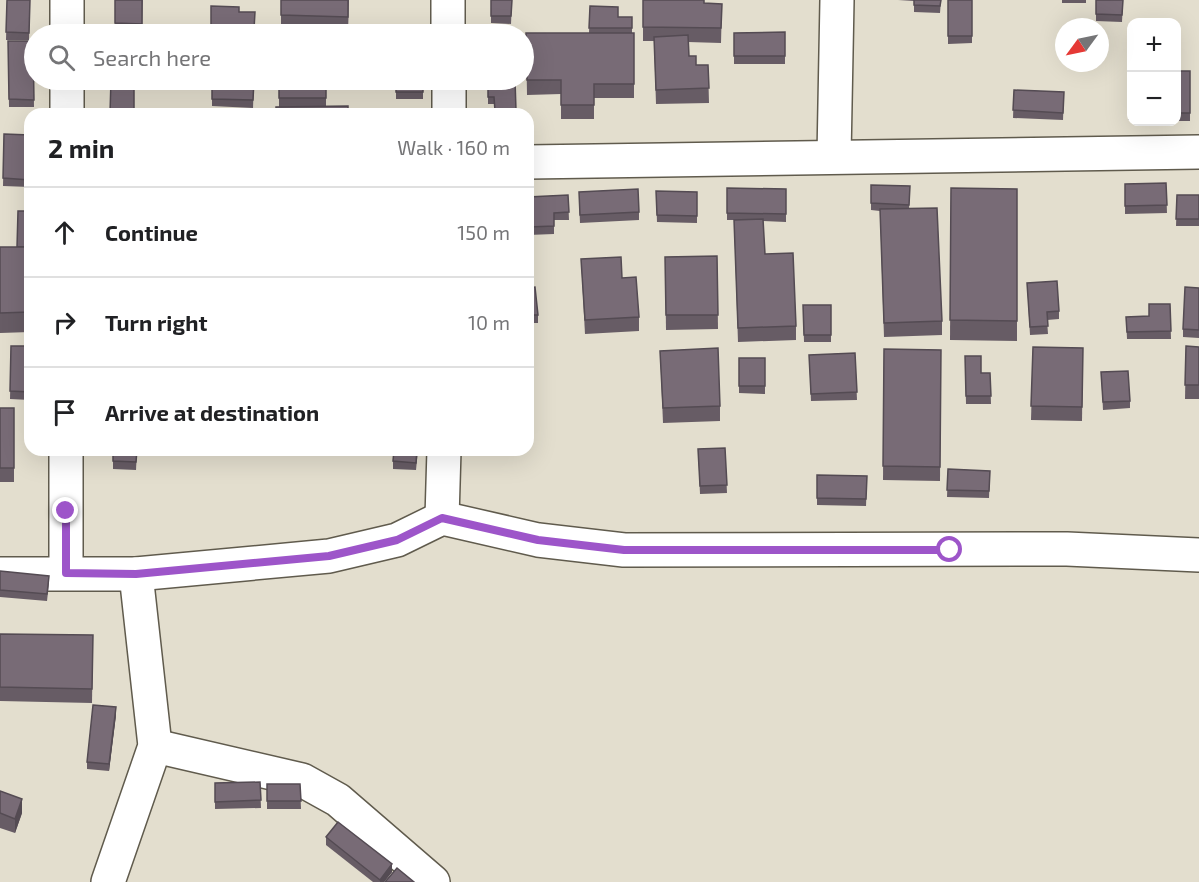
<!DOCTYPE html>
<html lang="en">
<head>
<meta charset="utf-8">
<style>
  body { margin:0; font-family:"Exo 2",sans-serif; background:#f2f2f2; color:#202124 }
  .controls { position:absolute; right:18px; top:18px; display:grid; overflow:hidden; border-radius:12px; box-shadow:0 6px 24px #0002 }
  .controls button { width:54px; height:54px; display:grid; place-items:center; padding:0; border:0; border-bottom:2px solid #e0e0e0; background:#fff; color:#202124; font:30px sans-serif }
  .compass { position:absolute; left:1055px; top:18px; width:54px; height:54px; border-radius:50%; background:#fff; box-shadow:0 6px 24px #0002; rotate:237deg }
  .stop { position:absolute; width:18px; height:18px; margin:-14px; border:4px solid #9d55c9; border-radius:50%; background:#fff }
  .stop.end { background:#9d55c9; border-color:#fff; box-shadow:0 2px 6px #0008 }
  .list { margin:0; padding:0; list-style:none }
  h2 { display:flex; justify-content:space-between; align-items:center; height:78px; margin:0; padding:0 24px; font-size:26px }
  h2 small { font-size:20px; font-weight:400; color:#757577 }
  .list li { display:grid; grid-template-columns:39px 1fr auto; gap:18px; align-items:center; box-sizing:border-box; height:90px; padding:0 24px; border-top:2px solid #e0e0e0 }
  .list b { display:block; font-size:22px; white-space:nowrap }
  .list em { font-size:20px; font-style:normal; color:#757577 }
  .icon { flex:none; width:33px; height:33px; fill:none; stroke:currentColor; stroke-width:2; stroke-linecap:round; stroke-linejoin:round }
  .map { position:relative; flex:none; width:1199px; height:882px; overflow:hidden }
  .search { position:absolute; background:#fff; box-shadow:0 6px 24px #0002; left:24px; top:24px; width:510px; height:66px; display:flex; align-items:center; gap:15px; box-sizing:border-box; padding:0 21px; border-radius:33px; color:#757577; font-size:22px }
  .panel { position:absolute; background:#fff; box-shadow:0 6px 24px #0002; left:24px; top:108px; width:510px; height:348px; border-radius:18px }
  .map>svg:first-child { display:block }
</style>
</head>
<body>
<div class="map">
<svg width="1199" height="882" viewBox="0 0 1199 882">
  <rect width="100%" height="100%" fill="#e3dece"/>
  <g fill="none" stroke-linecap="round" stroke-linejoin="round">
    <defs>
      <g id="street">
        <path d="M448,0V34"/>
        <path d="M67,34V0"/>
        <path d="M449,80V114"/>
        <path d="M67,114V80"/>
        <path d="M834,156L837,0"/>
        <path d="M528,162L1199,152"/>
        <path d="M442,518L444,450"/>
        <path d="M66,573V450"/>
        <path d="M0,574H136L329,556L397,540L442,518L538,540L624,550L1067,549L1199,555"/>
        <path d="M155,746L302,780L338,800L433,882"/>
        <path d="M108,882L155,746L136,574"/>
      </g>
    </defs>
    <use href="#street" stroke="#605b4d" stroke-width="36"/>
    <use href="#street" stroke="#fff" stroke-width="33"/>
  </g>
  <g fill="#675c65">
    <path d="M7,0H30L29,40H6Z"/>
    <path d="M115,0H143L142,31L115,30Z"/>
    <path d="M281,0H349L348,32L281,30Z"/>
    <path d="M491,0H512L511,24L491,23Z"/>
    <path d="M643,0L722,4L721,43L688,42L689,56L696,65H708L709,103L656,104L654,41H643Z"/>
    <path d="M898,0H941L940,13L914,12V1Z"/>
    <path d="M948,0H972V43L948,44Z"/>
    <rect x="1062" y="0" width="24" height="3"/>
    <path d="M1096,0H1123L1122,22L1096,21Z"/>
    <path d="M211,6L239,12H255L254,34H211Z"/>
    <path d="M590,6L618,17H632V33H634V98H594V119H561V94L527,95L526,33H589Z"/>
    <path d="M785,32V64H734V33Z"/>
    <path d="M8,41H33L34,107H9Z"/>
    <rect x="1176" y="71" width="14" height="50"/>
    <path d="M212,80H254L253,108L212,106Z"/>
    <path d="M279,80H350V87H326V106L279,107Z"/>
    <rect x="396" y="80" width="27" height="19"/>
    <path d="M488,80H515L516,114H494V104H488Z"/>
    <path d="M1014,90L1064,92L1063,120L1013,118Z"/>
    <rect x="1128" y="95" width="3" height="25"/>
    <path d="M4,134L30,135V187L3,186Z"/>
    <path d="M1166,183L1167,213L1125,214V184Z"/>
    <path d="M871,185L910,186L909,209L942,321V335L884,337L880,211L871,210Z"/>
    <path d="M727,188L786,189V222L763,221L765,254L796,326V340L738,342L734,220H727Z"/>
    <path d="M951,188L1017,189V341L950,340Z"/>
    <path d="M656,191L697,192V223L657,222Z"/>
    <path d="M568,195L569,220H554V234L528,235V197Z"/>
    <path d="M1177,195H1199V226H1176Z"/>
    <path d="M579,200L639,212V220L580,223Z"/>
    <path d="M30,211V332L0,333V247H17Z"/>
    <path d="M717,256L718,329L666,330L665,257Z"/>
    <path d="M581,259L622,278L639,317V331L585,334Z"/>
    <path d="M1027,283L1059,311V319L1047,320L1048,334L1030,335Z"/>
    <path d="M528,288L538,315V323H528L529,337H528Z"/>
    <path d="M1199,288V338L1183,337V329Z"/>
    <path d="M1170,304L1171,339H1127L1126,317L1149,316Z"/>
    <path d="M803,305H831V342H804Z"/>
    <path d="M11,346H30V400L10,399Z"/>
    <path d="M1186,346L1199,347V399H1185Z"/>
    <path d="M1033,347L1083,348L1082,421L1031,420Z"/>
    <path d="M884,349L941,350L940,481L883,480Z"/>
    <path d="M660,351L720,406V421L663,423Z"/>
    <path d="M855,353L857,400L811,401L809,355Z"/>
    <path d="M965,356L981,373H990L991,404H966Z"/>
    <path d="M739,358H765V394L739,393Z"/>
    <path d="M1101,372L1130,401V408L1103,410Z"/>
    <rect x="0" y="408" width="14" height="74"/>
    <path d="M725,448L727,493L700,494L698,449Z"/>
    <path d="M113,450H137L136,470L113,469Z"/>
    <path d="M418,450L416,470L393,469V461Z"/>
    <path d="M948,469L990,471L989,498L947,497Z"/>
    <path d="M817,475L867,476L866,506L817,505Z"/>
    <path d="M0,571L49,583L47,601L0,597Z"/>
    <path d="M0,634L93,635L92,703L0,701Z"/>
    <path d="M116,715L109,771L87,769V762Z"/>
    <path d="M260,782L261,808L215,809V783Z"/>
    <path d="M267,784H300L301,809H267Z"/>
    <path d="M0,791L22,813L15,833L0,828Z"/>
    <path d="M326,837L392,872L384,882H373L326,845Z"/>
  </g>
  <g fill="#544b53">
    <path d="M116,707V715L109,771V764Z"/>
    <path d="M22,799V813L15,833V819Z"/>
    <path d="M392,864V872L384,882H380V880Z"/>
  </g>
  <g fill="#786b76" stroke="#544b53" stroke-width="1.5">
    <path d="M7,0H30L29,33L6,32Z"/>
    <path d="M115,0H142V24L115,23Z"/>
    <path d="M281,0H348V17L281,15Z"/>
    <path d="M491,0H512L511,16H491Z"/>
    <path d="M643,0H704V3L722,4L721,28L643,27Z"/>
    <path d="M914,0H941L940,6L914,5Z"/>
    <rect x="948" y="0" width="24" height="36"/>
    <path d="M1096,0H1123L1122,15L1096,14Z"/>
    <path d="M211,6L239,7V12H255L254,29L211,28Z"/>
    <path d="M590,6L618,7V17H632V28H589Z"/>
    <path d="M785,32V56H734V33Z"/>
    <path d="M280,33L330,34H280Z"/>
    <path d="M526,33H634V84H594V105H561V80H527Z"/>
    <path d="M688,35L689,56H696V65H708L709,88L656,90L654,37Z"/>
    <path d="M8,41H33L34,100L9,99Z"/>
    <rect x="1176" y="71" width="14" height="42"/>
    <path d="M111,80H134V114L110,113Z"/>
    <path d="M212,80H254L253,100L212,99Z"/>
    <rect x="279" y="80" width="47" height="18"/>
    <rect x="396" y="80" width="27" height="12"/>
    <path d="M488,80H515L516,110L495,111L494,97H488Z"/>
    <path d="M1014,90L1064,92L1063,113L1013,110Z"/>
    <rect x="1128" y="95" width="3" height="18"/>
    <path d="M348,106V114H276V107Z"/>
    <rect x="391" y="111" width="28" height="3"/>
    <path d="M4,134L30,135V180L3,178Z"/>
    <path d="M1166,183L1167,205L1125,206V184Z"/>
    <path d="M871,185L910,186L909,205L871,203Z"/>
    <path d="M727,188L786,189V214L727,213Z"/>
    <path d="M951,188L1017,189V321L950,320Z"/>
    <path d="M638,189L639,212L580,215L579,192Z"/>
    <path d="M656,191L697,192V216L657,215Z"/>
    <path d="M568,195L569,212L554,213V226L528,227V197Z"/>
    <path d="M1177,195H1199V219H1176Z"/>
    <path d="M937,208L942,321L884,323L880,209Z"/>
    <path d="M18,211H30V247H17Z"/>
    <path d="M763,219L765,254L793,253L796,326L738,328L734,220Z"/>
    <path d="M0,247H30V312L0,313Z"/>
    <path d="M717,256L718,315H666L665,257Z"/>
    <path d="M621,257L622,278L636,277L639,317L585,320L581,259Z"/>
    <path d="M1057,281L1059,311L1047,312L1048,326L1030,327L1027,283Z"/>
    <path d="M535,287L538,315H528V288Z"/>
    <path d="M1185,287L1199,288V330L1183,329Z"/>
    <path d="M1149,304H1170L1171,331L1127,332L1126,317L1149,316Z"/>
    <path d="M803,305H831V335H804Z"/>
    <path d="M11,346H30V392L10,391Z"/>
    <path d="M1186,346L1199,347V385H1185Z"/>
    <path d="M1033,347L1083,348L1082,407L1031,406Z"/>
    <path d="M718,348L720,406L663,408L660,351Z"/>
    <path d="M884,349L941,350L940,467L883,466Z"/>
    <path d="M855,353L857,392L811,394L809,355Z"/>
    <path d="M965,356H981V373H990L991,396H966Z"/>
    <rect x="739" y="358" width="26" height="28"/>
    <path d="M1128,371L1130,401L1103,402L1101,372Z"/>
    <rect x="0" y="408" width="14" height="60"/>
    <path d="M725,448L727,485L700,486L698,449Z"/>
    <path d="M113,450H137L136,462L113,461Z"/>
    <path d="M394,450H417L416,463L393,461Z"/>
    <path d="M948,469L990,471L989,491L947,490Z"/>
    <path d="M817,475L867,476L866,499L817,498Z"/>
    <path d="M0,571L49,576L47,594L0,590Z"/>
    <path d="M0,634L93,635L92,689L0,687Z"/>
    <path d="M93,705L116,707L109,764L87,762Z"/>
    <path d="M260,782L261,800L215,802V783Z"/>
    <path d="M267,784H300L301,801H267Z"/>
    <path d="M0,791L22,799L15,819L0,813Z"/>
    <path d="M338,822L392,864L380,880L326,837Z"/>
    <path d="M397,868L414,882H385Z"/>
  </g>
  <g fill="none" stroke-linecap="round" stroke-linejoin="round">
    <path stroke="#9d55c9" stroke-width="8" d="M66,511V573L136,574L329,556L397,540L442,518L538,540L624,550H950"/>
  </g>
</svg>
<div class="controls">
<button>+</button>
<button>−</button>
</div>
<svg class="compass" viewBox="-18 -18 36 36"><path d="M0-13l5 13h-10z" fill="#e53935"/><path d="M0 13l5-13h-10z" fill="#757577"/></svg>
<div class="stop" style="left:950px;top:550px"></div>
<div class="stop end" style="left:66px;top:511px"></div>
<div class="search"><svg class="icon" aria-label="search" viewBox="0 0 24 24"><circle cx="10" cy="10" r="6"/><path d="M15 15l6 6"/></svg>Search here</div>
<section class="panel">
<h2>2 min<small>Walk · 160 m</small></h2>
<ul class="list">
<li><svg class="icon" aria-label="ahead" viewBox="0 0 24 24"><path d="M12 20V5M6 11l6-6 6 6"/></svg><div><b>Continue</b></div><em>150 m</em></li>
<li><svg class="icon" aria-label="right" viewBox="0 0 24 24"><path d="M7 20v-9h11M14 6l5 5-5 5"/></svg><div><b>Turn right</b></div><em>10 m</em></li>
<li><svg class="icon" aria-label="arrive" viewBox="0 0 24 24"><path d="M6 21V4h12l-3 4 3 4H6"/></svg><div><b>Arrive at destination</b></div></li>
</ul>
</section>
</div>
</body>
</html>
